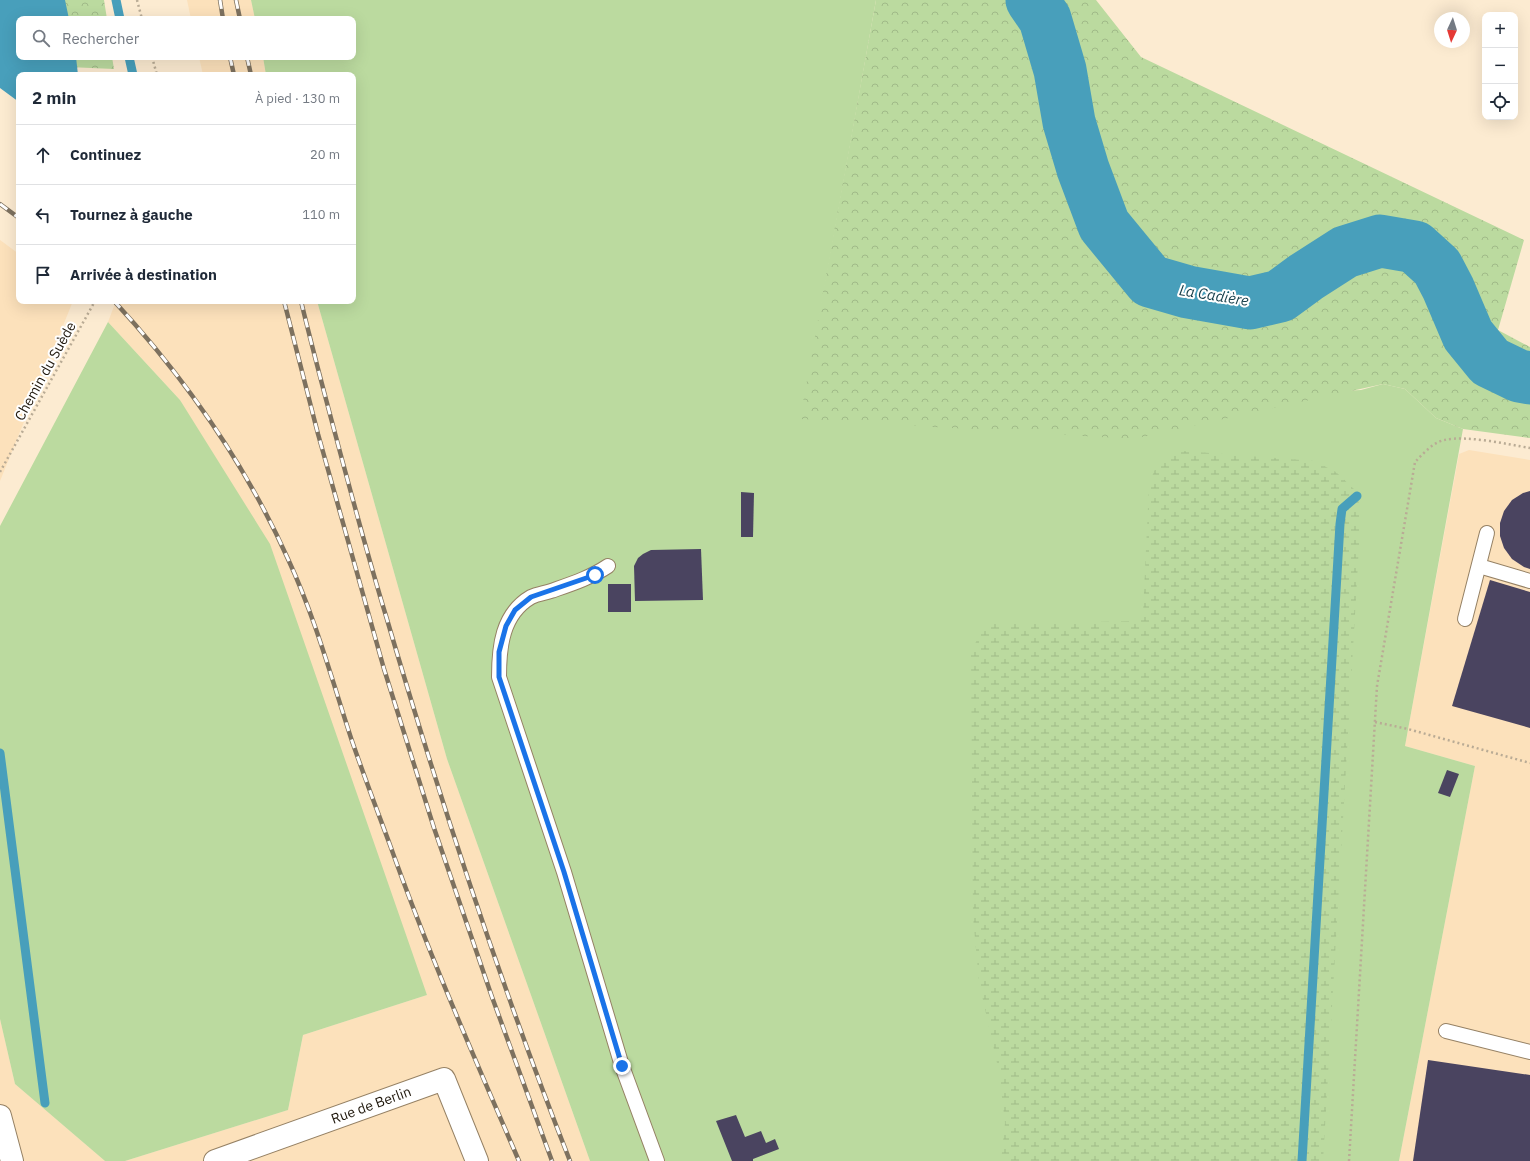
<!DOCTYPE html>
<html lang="fr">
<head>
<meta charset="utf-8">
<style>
  body { margin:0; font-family:"IBM Plex Sans",sans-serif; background:#f6f6f7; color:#1f2937 }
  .controls { position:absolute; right:12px; top:12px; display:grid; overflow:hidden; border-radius:8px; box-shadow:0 4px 16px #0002 }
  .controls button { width:36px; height:36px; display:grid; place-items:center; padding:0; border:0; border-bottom:1px solid #e0e1e3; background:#fff; color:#1f2937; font:20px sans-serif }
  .compass { position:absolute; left:1434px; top:12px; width:36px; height:36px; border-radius:50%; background:#fff; box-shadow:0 4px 16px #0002; rotate:184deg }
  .stop { position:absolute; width:12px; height:12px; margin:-9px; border:3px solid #1a73e8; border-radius:50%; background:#fff }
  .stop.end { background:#1a73e8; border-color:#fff; box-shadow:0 1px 4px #0008 }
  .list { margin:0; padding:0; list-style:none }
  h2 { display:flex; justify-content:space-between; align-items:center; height:52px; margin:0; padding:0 16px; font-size:17px }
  h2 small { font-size:13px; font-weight:400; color:#747a83 }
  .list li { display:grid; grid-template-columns:26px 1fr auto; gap:12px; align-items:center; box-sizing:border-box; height:60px; padding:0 16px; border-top:1px solid #e0e1e3 }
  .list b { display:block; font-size:15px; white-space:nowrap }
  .list em { font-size:13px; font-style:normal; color:#747a83 }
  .icon { flex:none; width:22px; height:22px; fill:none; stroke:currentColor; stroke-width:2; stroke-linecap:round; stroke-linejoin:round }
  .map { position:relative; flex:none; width:1530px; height:1161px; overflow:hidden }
  .search { position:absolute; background:#fff; box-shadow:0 4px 16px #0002; left:16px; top:16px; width:340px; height:44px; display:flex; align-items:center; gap:10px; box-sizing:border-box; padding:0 14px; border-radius:8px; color:#747a83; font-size:15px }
  .panel { position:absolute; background:#fff; box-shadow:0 4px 16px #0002; left:16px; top:72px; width:340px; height:232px; border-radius:8px }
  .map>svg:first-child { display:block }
</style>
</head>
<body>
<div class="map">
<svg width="1530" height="1161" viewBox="0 0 1530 1161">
  <defs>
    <pattern id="forest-crowns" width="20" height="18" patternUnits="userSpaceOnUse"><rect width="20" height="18" fill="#bbda9f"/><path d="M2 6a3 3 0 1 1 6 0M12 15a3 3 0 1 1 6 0" fill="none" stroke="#a0ba88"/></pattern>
    <pattern id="wetland-marsh" width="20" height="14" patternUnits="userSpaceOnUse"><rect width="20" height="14" fill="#bbda9f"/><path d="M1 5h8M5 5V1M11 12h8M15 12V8" fill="none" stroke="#a0ba88"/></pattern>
  </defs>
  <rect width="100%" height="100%" fill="#fcebd1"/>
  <g fill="#fce1bb">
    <path d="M187,0H251L255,19H191Z"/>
    <path d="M199,57H263L266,75H203Z"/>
    <path d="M0,240L19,254V301H73L0,481Z"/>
    <path d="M116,301H317L447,759L590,1161H125L288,1110L303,1035L427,995L180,400L108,322Z"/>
    <path d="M1469,450L1530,460V1161H1399L1475,766L1405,746L1459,454Z"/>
    <path d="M0,1019L15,1084L105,1161H0Z"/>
  </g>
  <g fill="#bbda9f">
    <path d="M251,0H876L801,419L1361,390L1383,384L1405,389L1436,418L1463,429L1405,746L1475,766L1399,1161H590L447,759L317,301H353V75H266L263,57H353V19H255Z"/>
    <path d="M108,322L180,400L270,544L427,995L303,1035L288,1110L125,1161H105L15,1084L0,1019V526Z"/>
  </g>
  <g fill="url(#forest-crowns)">
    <path d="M0,0H104L107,19H19V57H112L114,69L0,64Z"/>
    <path d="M876,0H1096L1141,57L1524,240L1498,330L1530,347V438L1463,429L1436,418L1405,389L1383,384L1133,439L800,419Z"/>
  </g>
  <path fill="url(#wetland-marsh)" d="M1184,451L1314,461L1336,472L1356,491L1361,512L1323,1161H1001L1005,1123L999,1072L979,982L973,917L971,653L979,635L994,624L1140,621L1143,613L1149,485L1154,471L1166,457Z"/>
  <path fill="#489fbb" d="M0,0H65L69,19H19V57H76L78,75H19V102L0,88Z"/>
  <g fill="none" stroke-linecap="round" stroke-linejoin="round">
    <g stroke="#489fbb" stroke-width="9">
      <path d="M116,0L120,19"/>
      <path d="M129,57L133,75"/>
      <path d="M0,753L45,1103"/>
      <path d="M1302,1161L1340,524L1342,509L1357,496"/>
    </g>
    <path stroke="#489fbb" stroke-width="53" d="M1032,0L1045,19L1060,70L1069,122L1083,169L1104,225L1150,281L1188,292L1250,303L1280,296L1306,277L1345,252L1380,241L1415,247L1437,267L1448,288L1468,335L1490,362L1519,376L1530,378"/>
  </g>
  <g fill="#4a4460">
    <path d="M1530,491V569L1524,567L1512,559L1504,548L1500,536V523L1504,511L1512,500L1523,493Z"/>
    <path d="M741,492L754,493L753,537H741Z"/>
    <path d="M701,549L703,600L635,601L634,566L638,558L643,554L651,550Z"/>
    <path d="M1490,580L1530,592V728L1452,706Z"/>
    <rect x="608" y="584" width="23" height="28"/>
    <path d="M1447,770L1459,774L1450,797L1438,793Z"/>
    <path d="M1428,1060L1530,1075V1161H1413Z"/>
    <path d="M736,1115L745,1137L761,1131L766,1143L775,1139L779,1149L753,1159V1161H732L716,1121Z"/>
  </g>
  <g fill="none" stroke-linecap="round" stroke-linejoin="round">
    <defs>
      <g id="service">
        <path d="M608,566C590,578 571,584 551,591C545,593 537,594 531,597C502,614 499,647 499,677L564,872L622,1066L657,1161"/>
        <path d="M1479,566L1530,581"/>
        <path d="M1465,619L1487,533"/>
        <path d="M1446,1031L1530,1052"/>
      </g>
      <path id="minor" d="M215,1161L444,1079L477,1161"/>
      <path id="tertiary" d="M0,1116L12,1161"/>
    </defs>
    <use href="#service" stroke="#958164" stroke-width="16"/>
    <use href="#minor" stroke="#958164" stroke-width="24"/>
    <use href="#tertiary" stroke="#958164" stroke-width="24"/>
    <g stroke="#b9ab95" stroke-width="2.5" stroke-dasharray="2 3" stroke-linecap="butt">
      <path d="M137,0L142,19"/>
      <path d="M152,57L157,75"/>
      <path d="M0,472L95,301"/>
      <path d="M1375,722L1408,729L1530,763"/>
      <path d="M1349,1161L1377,686L1415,462C1423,454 1432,443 1444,440C1467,435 1506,444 1530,448"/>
    </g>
    <use href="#service" stroke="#fff" stroke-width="14"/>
    <use href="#minor" stroke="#fff" stroke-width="22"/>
    <use href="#tertiary" stroke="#fff" stroke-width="22"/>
    <defs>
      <g id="rail">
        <path d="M220,0L223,19"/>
        <path d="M236,0L240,19"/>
        <path d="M230,57L234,75"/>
        <path d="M247,57L251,75"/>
        <path d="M0,204L19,218"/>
        <path d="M114,301C185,378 245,463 288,559C315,617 332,680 352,741C364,776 377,810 390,845C428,952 474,1057 519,1161"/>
        <path d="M284,301L318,434L384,669L434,828L492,997L552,1161"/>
        <path d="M301,301C312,347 324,392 336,437C352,497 368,557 386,616C440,800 500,983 570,1161"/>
      </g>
    </defs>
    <use href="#rail" stroke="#7d715f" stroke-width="4.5"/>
    <use href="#rail" stroke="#fff" stroke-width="3" stroke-dasharray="9" stroke-linecap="butt"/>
  </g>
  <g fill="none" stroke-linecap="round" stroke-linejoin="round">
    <path stroke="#1a73e8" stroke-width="5" d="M595,575L531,597L515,610L506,626L499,652V677L564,872L622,1066"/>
  </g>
  <g text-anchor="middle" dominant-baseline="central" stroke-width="4" stroke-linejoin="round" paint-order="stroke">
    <g font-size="14" fill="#1e160b" stroke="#fff">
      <text transform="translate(45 371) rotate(-61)">Chemin du Suède</text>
      <text transform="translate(371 1105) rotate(-20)">Rue de Berlin</text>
    </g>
    <g font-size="15" font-style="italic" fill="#163e4a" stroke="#fff">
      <text transform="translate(1214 295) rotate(9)">La Cadière</text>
    </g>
  </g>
</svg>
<div class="controls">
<button>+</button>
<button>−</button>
<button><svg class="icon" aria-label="locate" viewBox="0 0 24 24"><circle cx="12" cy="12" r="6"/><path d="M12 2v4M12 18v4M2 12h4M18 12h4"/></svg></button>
</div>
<svg class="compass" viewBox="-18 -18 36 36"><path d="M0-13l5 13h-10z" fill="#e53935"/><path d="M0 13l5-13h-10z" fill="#747a83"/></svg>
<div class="stop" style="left:595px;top:575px"></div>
<div class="stop end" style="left:622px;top:1066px"></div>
<div class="search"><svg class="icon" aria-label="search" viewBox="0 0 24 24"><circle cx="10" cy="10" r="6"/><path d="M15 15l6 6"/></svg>Rechercher</div>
<section class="panel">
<h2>2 min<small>À pied · 130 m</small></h2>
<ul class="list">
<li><svg class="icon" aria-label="ahead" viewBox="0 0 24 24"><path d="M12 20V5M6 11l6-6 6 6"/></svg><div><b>Continuez</b></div><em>20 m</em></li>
<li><svg class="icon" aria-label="left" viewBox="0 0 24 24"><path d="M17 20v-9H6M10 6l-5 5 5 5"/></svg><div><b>Tournez à gauche</b></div><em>110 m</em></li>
<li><svg class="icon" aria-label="arrive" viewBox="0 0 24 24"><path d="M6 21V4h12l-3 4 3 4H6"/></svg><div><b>Arrivée à destination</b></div></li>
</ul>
</section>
</div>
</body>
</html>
